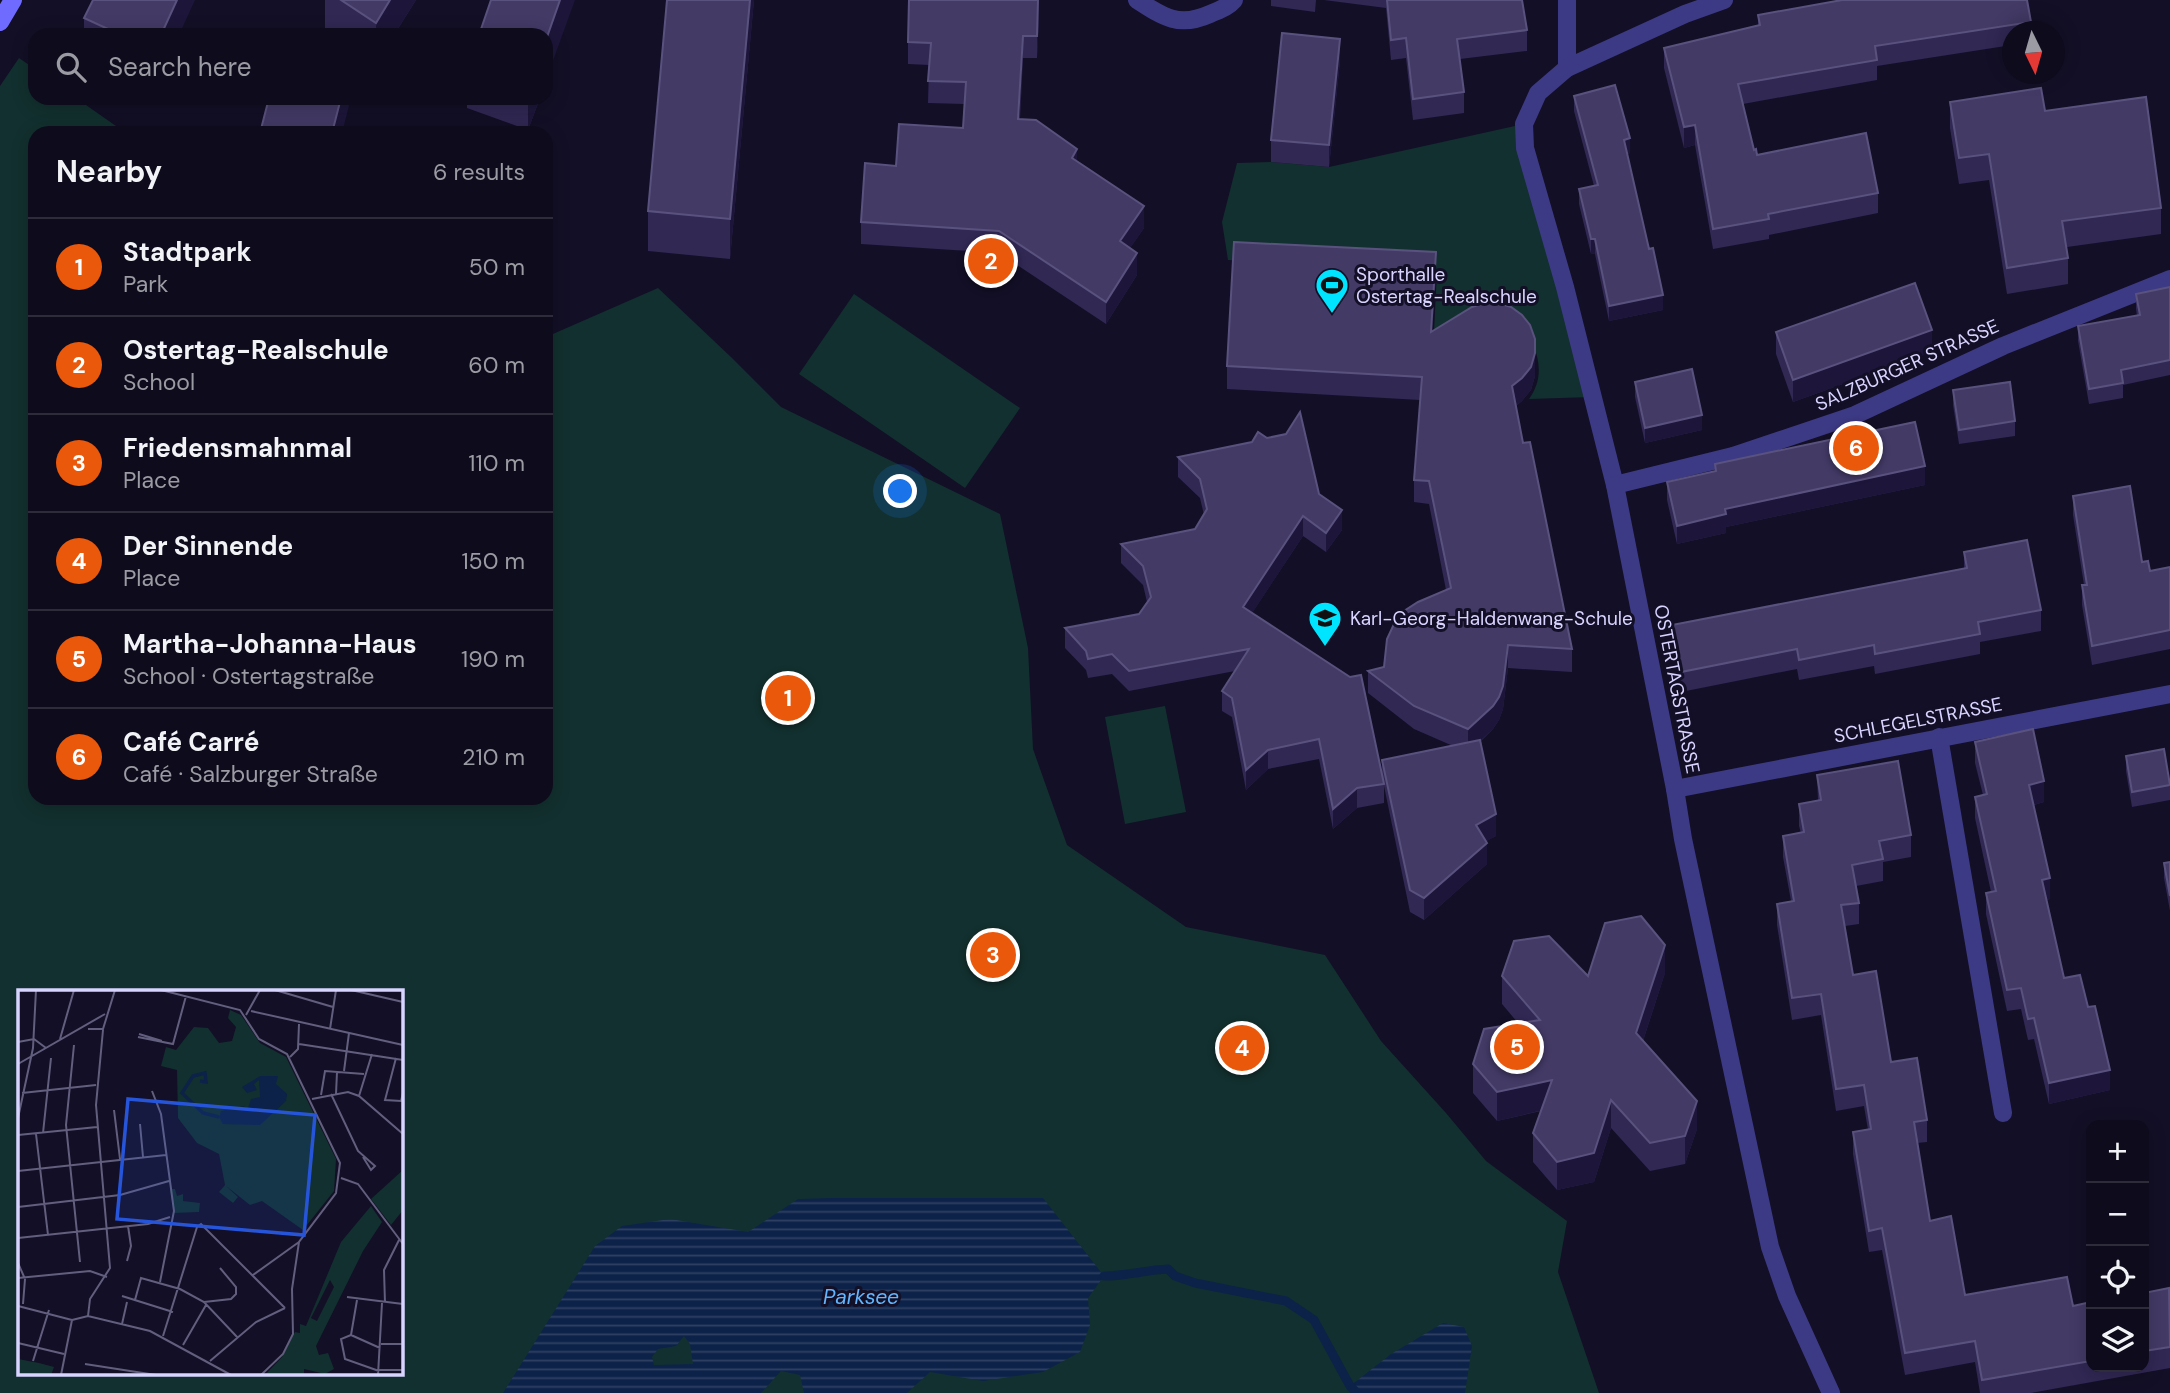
<!DOCTYPE html>
<html lang="en">
<head>
<meta charset="utf-8">
<style>
  body { margin:0; font-family:"DM Sans",sans-serif; background:#1c1929; color:#f1f3f6 }
  .controls { position:absolute; right:21px; bottom:21px; display:grid; overflow:hidden; border-radius:14px; box-shadow:0 4px 18px #0003 }
  .controls button { width:63px; height:63px; display:grid; place-items:center; padding:0; border:0; border-bottom:2px solid #2e2b3b; background:#0e0b1c; color:#f1f3f6; font:35px sans-serif }
  .compass { position:absolute; left:2002px; top:21px; width:63px; height:63px; border-radius:50%; background:#0e0b1c; box-shadow:0 4px 18px #0003; rotate:175deg }
  .you { position:absolute; left:901px; top:492px; width:24px; height:24px; margin:-18px; border:5px solid #fff; border-radius:50%; background:#1a73e8; box-shadow:0 0 0 10px #1a73e833 }
  .badge { display:grid; place-items:center; width:46px; height:46px; border-radius:50%; background:#ea580c; color:#fff; font-size:23px; font-weight:700 }
  .pin { position:absolute; translate:-50% -50%; border:4px solid #fff; box-shadow:0 2px 7px #0006 }
  .list { margin:0; padding:0; list-style:none }
  h2 { display:flex; justify-content:space-between; align-items:center; height:91px; margin:0; padding:0 28px; font-size:30px }
  h2 small { font-size:23px; font-weight:400; color:#9b9ba3 }
  .list li { display:grid; grid-template-columns:46px 1fr auto; gap:21px; align-items:center; box-sizing:border-box; height:98px; padding:0 28px; border-top:2px solid #2e2b3b }
  .list b { display:block; font-size:26px; white-space:nowrap }
  .list p { margin:0; font-size:23px; white-space:nowrap; color:#9b9ba3 }
  .list em { font-size:23px; font-style:normal; color:#9b9ba3 }
  .icon { flex:none; width:38px; height:38px; fill:none; stroke:currentColor; stroke-width:2; stroke-linecap:round; stroke-linejoin:round }
  .map { position:relative; flex:none; width:2170px; height:1393px; overflow:hidden }
  .search { position:absolute; background:#0e0b1c; box-shadow:0 4px 18px #0003; left:28px; top:28px; width:525px; height:77px; display:flex; align-items:center; gap:18px; box-sizing:border-box; padding:0 24px; border-radius:21px; color:#9b9ba3; font-size:26px }
  .panel { position:absolute; background:#0e0b1c; box-shadow:0 4px 18px #0003; left:28px; top:126px; width:525px; height:679px; border-radius:21px }
  .map>svg:first-child { display:block }
</style>
</head>
<body>
<div class="map">
<svg width="2170" height="1393" viewBox="0 0 2170 1393">
  <defs>
    <pattern id="water-rules" width="6" height="5" patternUnits="userSpaceOnUse" patternTransform="scale(1.75)"><rect width="6" height="5" fill="#0c2248"/><path d="M0 2.5h6" fill="none" stroke="#2f4163"/></pattern>
  </defs>
  <rect width="100%" height="100%" fill="#130f26"/>
  <g fill="#12302f" fill-rule="evenodd">
    <path d="M19,58L35,69V98H76L126,133H35V798H546V337L658,288L732,358L781,407L1000,514L1028,648L1033,749L1067,845L1186,927L1325,955L1381,1041L1446,1113L1486,1161L1567,1221L1558,1272L1599,1393H0V86ZM19,992H401V1374H19Z"/>
    <path d="M1524,124L1592,397L1529,399C1541,382 1541,366 1534,346L1433,351L1437,272L1228,260L1222,222L1237,163L1271,162L1329,167Z"/>
    <path d="M854,294L1020,408L965,488L799,374Z"/>
    <path d="M1165,706L1186,812L1125,824L1105,717Z"/>
  </g>
  <g fill="url(#water-rules)" fill-rule="evenodd">
    <path d="M831,1198H1043L1104,1276L1088,1298L1090,1325L1080,1352L1043,1372L983,1381L930,1372L907,1393H804L800,1375L781,1371L761,1393H503L595,1246L622,1226L670,1219L748,1232L798,1199ZM684,1336L690,1344L693,1364L654,1365L652,1357L658,1349L676,1346Z"/>
    <path d="M1443,1323L1464,1327L1472,1346L1465,1393H1357L1350,1386L1391,1354Z"/>
  </g>
  <g fill="none" stroke-linecap="round" stroke-linejoin="round">
    <path stroke="#0c2248" stroke-width="9" d="M1104,1276C1126,1276 1146,1270 1168,1269L1175,1276L1195,1283L1286,1301L1314,1320L1350,1386L1357,1393"/>
    <g stroke="#3d3a85" stroke-width="18">
      <path d="M1137,0C1163,17 1179,28 1210,14C1219,10 1227,8 1234,0"/>
      <path d="M1567,0V68L1538,93L1524,124L1525,148L1565,287L1615,485L1675,789L1683,839L1770,1247L1787,1296L1831,1393"/>
      <path d="M1567,68L1685,14L1724,0"/>
      <path d="M1615,485L1733,456L1855,415L2003,346L2170,279"/>
      <path d="M1939,737L2003,1113"/>
      <path d="M1675,789L2170,694"/>
    </g>
    <path stroke="#6f6bff" stroke-width="18" d="M0,22L13,0"/>
  </g>
  <g fill="#312854">
    <path d="M325,0H416L394,35H332L325,30Z"/>
    <path d="M754,0L730,259L648,251V211Z"/>
    <path d="M1271,0H1316L1315,12L1271,6Z"/>
    <path d="M1324,0H1522L1527,30V51L1460,59L1464,92V113L1413,120L1406,58L1391,60L1386,8Z"/>
    <path d="M1758,15L2031,22V32H2012V45L1877,66V80L1743,104L1754,150L1757,155L1878,193V213L1769,235V239L1713,249L1695,145L1684,148L1664,68V48L1758,25Z"/>
    <path d="M84,18L179,35H84Z"/>
    <path d="M1039,18L1037,58H1023L1020,119L1077,161L1144,228L1130,248L1137,275L1106,324L999,253L861,244V222L896,166L963,128L964,104L928,103L929,65L908,64V42Z"/>
    <path d="M1340,61L1329,167L1271,162V140Z"/>
    <path d="M1574,96L1630,153L1627,154L1663,310L1609,321L1595,254H1591L1579,204V189L1594,186L1574,111Z"/>
    <path d="M467,98H540L528,130L467,108Z"/>
    <path d="M1950,102L2045,111L2161,208V234L2067,247L2068,258V284L2007,294L1989,180L1959,184L1950,128Z"/>
    <path d="M1436,275L1432,331L1535,376L1531,390L1522,401L1516,406L1523,443L1572,649V672L1508,668L1503,709L1499,720L1493,729L1481,741L1496,836L1486,841L1487,864L1424,920L1410,912L1384,786V803L1357,808L1333,829L1319,759L1268,769L1246,790L1232,717L1222,711V691L1235,671L1129,691L1112,674L1088,678L1086,670L1065,648V628L1139,614L1147,602L1143,585L1121,563V544L1195,529L1204,515L1200,498L1178,477V457L1319,494L1342,530L1326,552L1303,536L1252,613L1382,779V760L1453,746L1414,729L1368,693V671L1384,667L1446,590L1429,504L1414,502V480L1420,400L1227,389V366Z"/>
    <path d="M2170,287V375L2123,385V398L2089,404L2078,341V326L2137,316L2136,309V294Z"/>
    <path d="M1776,332L1932,352L1793,402L1776,354Z"/>
    <path d="M1635,382L1702,430L1645,443L1635,397Z"/>
    <path d="M1953,390L2015,421V436L1959,444L1953,405Z"/>
    <path d="M1715,464L1925,485L1726,527V533L1677,544L1667,500V482L1715,471Z"/>
    <path d="M2073,496L2142,562L2150,571L2170,567V649L2092,665L2082,605V585H2084L2073,515Z"/>
    <path d="M1964,552L2041,610V631L1980,642V654L1875,674L1874,666L1799,680L1797,669L1681,692L1672,645V625L1964,568Z"/>
    <path d="M1975,742L2044,802L2034,805L2050,899L2046,900L2064,978L2088,1007L2110,1090L2049,1104L2034,1039L2028,1040L2021,1009L2007,1011L1986,914V893L1991,892L1975,818V797L1983,795L1975,763Z"/>
    <path d="M2126,756L2170,781V800L2132,807L2126,771Z"/>
    <path d="M1817,775L1911,835V857L1883,862V881L1856,886L1859,903V924L1845,926L1853,975L1891,1062L1927,1120V1142L1917,1143L1930,1221L1965,1295L2073,1306L2091,1302V1367H2144V1293H2170V1368L2031,1393H1980L1975,1362L1905,1375L1882,1250L1869,1252L1853,1154V1132L1868,1130L1864,1106L1836,1111L1821,1015L1792,1020L1777,925V904L1791,901L1783,857V836L1801,833L1799,826V804L1818,801Z"/>
    <path d="M2170,862V911L2164,878V863Z"/>
    <path d="M1665,973L1643,1041L1697,1129L1685,1164L1650,1171L1611,1128L1594,1182L1557,1190L1533,1162V1133L1541,1111L1497,1121L1473,1093V1064L1518,1023L1502,1004V976H1588Z"/>
  </g>
  <g fill="#1d163a">
    <path d="M177,0H195L179,35H161Z"/>
    <path d="M390,0H416L394,35H376V23Z"/>
    <path d="M560,0H575L546,80V40Z"/>
    <path d="M750,0H754L730,259V219Z"/>
    <path d="M1038,0L1039,18L1037,58V36Z"/>
    <path d="M1023,36V58L1018,141V119Z"/>
    <path d="M1340,39V61L1329,167V145Z"/>
    <path d="M341,98H351L342,133H332Z"/>
    <path d="M528,98H540L528,130Z"/>
    <path d="M1695,125V145L1684,148V127Z"/>
    <path d="M1630,138V153L1624,155V140Z"/>
    <path d="M1077,149V171L1072,158Z"/>
    <path d="M1144,206V228L1120,263V241Z"/>
    <rect x="1591" y="239" width="4" height="15"/>
    <path d="M1436,252V275L1431,355V332Z"/>
    <path d="M1137,253V275L1106,324V302Z"/>
    <path d="M1663,295V310L1609,321V306Z"/>
    <path d="M1932,330V352L1793,402V380Z"/>
    <path d="M1535,353V376L1531,390L1522,401L1512,409V386Z"/>
    <path d="M1702,415V430L1645,443V428Z"/>
    <path d="M1925,466V485L1726,527V533L1677,544V526L1725,509Z"/>
    <path d="M1342,510V530L1326,552V533Z"/>
    <path d="M1303,516V536L1243,627V607Z"/>
    <path d="M1508,645V668L1503,709L1499,720L1493,729L1468,752V729Z"/>
    <path d="M1268,750V769L1246,790V770Z"/>
    <path d="M2044,781V802L2029,806V785Z"/>
    <path d="M1357,788V808L1333,829V809Z"/>
    <path d="M1496,814V836L1476,847V825Z"/>
    <path d="M1487,843V864L1424,920V898Z"/>
    <path d="M2050,878V899L2042,901V880Z"/>
    <path d="M1665,945V973L1636,1062V1033Z"/>
    <path d="M2110,1070V1090L2049,1104V1083Z"/>
    <path d="M1552,1080V1108L1497,1121V1092Z"/>
    <path d="M1611,1100V1128L1594,1182L1557,1190V1162Z"/>
    <path d="M1697,1101V1129L1685,1164V1136Z"/>
  </g>
  <g fill="#433a66" stroke="#5a527e" stroke-width="2">
    <path d="M93,0H177L161,35H121L84,18Z"/>
    <path d="M341,0H390L376,23Z"/>
    <path d="M491,0H560L546,40V35H479Z"/>
    <path d="M667,0H750L730,219L648,211Z"/>
    <path d="M909,0H1038L1037,36H1023L1018,119L1036,120L1077,149L1072,158L1144,206L1120,241L1137,253L1106,302L999,231L861,222L865,163L896,166L899,124L963,128L966,82L928,81L931,43L908,42Z"/>
    <path d="M1387,0H1522L1527,30L1457,39L1464,92L1413,99L1406,38L1391,40Z"/>
    <path d="M1842,0H2027L2031,22L1875,46L1877,60L1738,84L1754,150L1756,149L1757,155L1866,133L1878,193L1768,214L1769,219L1713,229L1695,125L1684,127L1664,48L1760,25L1758,15Z"/>
    <path d="M1282,33L1340,39L1329,145L1271,140Z"/>
    <path d="M1615,85L1630,138L1624,140L1649,249L1653,248L1663,295L1609,306L1595,239H1591L1579,189L1598,185L1574,96Z"/>
    <path d="M2041,88L2045,111L2146,97L2161,208L2062,221L2068,258L2007,268L1989,154L1959,158L1950,102Z"/>
    <path d="M269,98H341L332,133H260Z"/>
    <path d="M443,130L521,131V133H443Z"/>
    <path d="M1234,242L1436,252L1431,332L1472,307L1485,303H1498L1511,307L1522,315L1530,325L1535,339V353L1531,367L1522,378L1512,386L1523,443L1530,442L1572,649L1508,645L1503,686L1499,697L1493,706L1468,729L1414,706L1368,671L1384,667L1387,639L1394,624L1404,611L1418,602L1451,588L1429,481L1414,480L1422,377L1227,366Z"/>
    <path d="M1915,283L1932,330L1793,380L1776,332Z"/>
    <path d="M2170,287V360L2121,370L2123,383L2089,389L2078,326L2140,315L2136,294Z"/>
    <path d="M1692,369L1702,415L1645,428L1635,382Z"/>
    <path d="M2010,382L2015,421L1959,430L1953,390Z"/>
    <path d="M1300,412L1319,494L1342,510L1326,533L1303,516L1243,607L1350,677L1361,675L1384,784L1357,788L1333,809L1319,739L1268,750L1246,770L1232,698L1222,691L1249,649L1129,671L1112,654L1088,659L1086,651L1065,628L1139,614L1151,597L1143,566L1121,544L1195,529L1207,509L1200,479L1178,457L1252,442L1258,432L1267,438L1286,434Z"/>
    <path d="M1915,422L1925,466L1725,509L1726,514L1677,526L1667,482L1716,471L1715,464Z"/>
    <path d="M2130,486L2142,562L2148,561L2150,571L2170,567V630L2092,646L2082,585H2087L2073,496Z"/>
    <path d="M2027,540L2041,610L1978,622L1980,634L1875,654L1874,645L1799,660L1797,649L1681,672L1672,625L1967,568L1964,552Z"/>
    <path d="M2033,729L2044,781L2029,785L2050,878L2042,880L2064,978L2080,975L2088,1007L2095,1006L2110,1070L2049,1083L2034,1018L2028,1019L2021,988L2007,990L1986,893L1996,891L1975,797L1987,794L1975,742Z"/>
    <path d="M1480,740L1496,814L1476,825L1487,843L1424,898L1410,890L1382,760Z"/>
    <path d="M2164,749L2170,785L2132,792L2126,756Z"/>
    <path d="M1898,761L1911,835L1879,841L1883,859L1852,865L1859,903L1841,905L1853,975L1876,971L1891,1062L1917,1058L1927,1120L1914,1122L1930,1221L1951,1216L1965,1295L2067,1277L2073,1306L2091,1302V1361L1982,1380L1975,1341L1905,1353L1882,1228L1869,1231L1853,1132L1871,1129L1864,1085L1836,1089L1821,994L1792,998L1777,904L1794,901L1783,836L1804,832L1799,804L1821,800L1817,775Z"/>
    <path d="M2170,862V896L2164,863Z"/>
    <path d="M1641,916L1665,945L1636,1033L1697,1101L1685,1136L1650,1143L1611,1100L1594,1153L1557,1162L1533,1133L1552,1080L1497,1092L1473,1064L1484,1029L1540,1020L1502,976L1514,941L1549,936L1588,976L1605,923Z"/>
    <path d="M2169,1288L2170,1347L2144,1351V1293Z"/>
  </g>
  <defs>
    <symbol id="stadium-pin" viewBox="-11 -11 22 30"><path d="M0 17L-7.5 6A9.5 9.5 0 1 1 7.5 6Z" fill="#00e5ff" stroke="#130f26"/><path d="M0-5a6.5 5 0 1 0 0 10a6.5 5 0 1 0 0-10ZM-3.5-1.8h7v3.6h-7Z" fill="#111"/></symbol>
    <symbol id="school-pin" viewBox="-11 -11 22 30"><path d="M0 17L-7.5 6A9.5 9.5 0 1 1 7.5 6Z" fill="#00e5ff" stroke="#130f26"/><path d="M0-5L7-2L0 1L-7-2ZM-4 1L0 2.5L4 1V4Q0 6-4 4Z" fill="#111"/></symbol>
  </defs>
  <g fill-rule="evenodd">
    <use href="#stadium-pin" x="1313" y="266" width="38" height="52"/>
    <use href="#school-pin" x="1306" y="599" width="38" height="52"/>
  </g>
  <g text-anchor="middle" dominant-baseline="central" stroke-width="6" stroke-linejoin="round" paint-order="stroke">
    <g font-size="19" fill="#d9d4ff" stroke="#130f26" text-anchor="start">
      <text x="1356" y="274">Sporthalle<tspan x="1356" dy="22">Ostertag-Realschule</tspan></text>
      <text x="1350" y="618">Karl-Georg-Haldenwang-Schule</text>
    </g>
    <g font-size="19" fill="#d9d4ff" stroke="#130f26">
      <text transform="translate(1907 365) rotate(-24)">SALZBURGER STRASSE</text>
      <text transform="translate(1677 689) rotate(79)">OSTERTAGSTRASSE</text>
      <text transform="translate(1918 720) rotate(-11)">SCHLEGELSTRASSE</text>
    </g>
    <g font-size="21" font-style="italic" fill="#62b6ff" stroke="#130f26">
      <text x="861" y="1297">Parksee</text>
    </g>
  </g>
  <g transform="translate(18 990)">
    <rect width="385" height="385" fill="#130f26"/>
    <path d="M385,180V220L373,235L353,209ZM353,216L364,232L345,261L298,356L301,365L310,363L316,379L307,384L286,379V385H247L264,367L277,342L282,343V334L288,336L323,252ZM312,290L316,297L299,331L293,328ZM0,369L21,373L36,377L33,385H0Z" fill="#12302f" fill-rule="evenodd"/>
    <path d="M212,20L223,25L242,53L268,67L318,169L316,201L285,240L244,211L232,215L208,196L220,207L215,213L201,202L207,195L201,164L179,153L160,128L159,80L143,76L148,57L158,60L176,37L190,38L201,53L214,51L218,37L210,28ZM152,199H157L159,206L165,204V211L182,213L181,222L156,223Z" fill="#12302f"/>
    <path d="M242,86H260L258,94L269,104L268,111L242,135L205,134L201,127L203,121L226,116L229,121L233,109L242,107L241,90L236,94L239,100L229,103L224,97Z" fill="#0c2248"/>
    <path fill="none" stroke="#0c2248" stroke-width="3.5" d="M182,91L188,92L187,83L175,86L164,103L185,123L201,127"/>
    <path fill="none" stroke="#625e7d" stroke-width="2" d="M143,0L222,20L241,49L269,64L322,173L318,203L281,252L274,299L275,344L265,364L243,385M257,0L315,17M333,0L385,12M233,21L385,55M228,25L242,0M70,39H85L97,0M312,39L318,0M121,44L144,51M120,47L155,54L168,6M42,49L56,0M0,52L16,49L28,58M281,54L385,70M56,55L48,135L62,272M272,67L280,59L281,34M378,68L367,110L383,111L385,103M0,74L87,24M326,81L331,43M134,101L143,124L156,221L142,292M4,103L78,95M313,104L340,161L357,176L353,180L345,167M318,104L319,82M303,105L307,81L346,84M341,106L354,64M294,109L330,102L341,106L385,144M96,120L102,169M0,128L15,58L18,0M122,134L125,167M25,143L33,68M18,144L30,245M0,145L79,137M0,181L148,165M323,188L340,194L385,254M0,217L102,205L151,191M0,248L130,234L152,227M109,271L113,256L110,236M0,273L7,289L5,314M235,285L281,252M0,288L72,281L89,287M104,306L155,322M329,307L385,314M117,310L123,288L162,299L186,312L220,348M186,312L213,309L218,304V297L202,278M367,313L366,280L381,250M0,316L54,330M70,326L72,309L92,278L78,115L85,40M54,330L70,326L132,341L213,385M104,334L109,312M333,345L323,349L327,369L361,381M333,345L339,310M333,345L362,358M145,346L179,237L183,234L267,318M0,353L46,364M363,354H385M165,355L188,315M15,371L31,320M192,371L238,332L267,318M67,374L138,385M361,380H385M43,385L54,330M360,385L364,313"/>
    <path fill="#2655da" fill-opacity="0.15" stroke="#2655da" stroke-width="3.5" d="M110,109L297,125L286,245L99,229Z"/>
    <rect width="385" height="385" fill="none" stroke="#d9d4ff" stroke-width="3.5"/>
  </g>
</svg>
<div class="controls">
<button>+</button>
<button>−</button>
<button><svg class="icon" aria-label="locate" viewBox="0 0 24 24"><circle cx="12" cy="12" r="6"/><path d="M12 2v4M12 18v4M2 12h4M18 12h4"/></svg></button>
<button><svg class="icon" aria-label="layers" viewBox="0 0 24 24"><path d="M12 4l9 5-9 5-9-5zM3 14l9 5 9-5"/></svg></button>
</div>
<svg class="compass" viewBox="-18 -18 36 36"><path d="M0-13l5 13h-10z" fill="#e53935"/><path d="M0 13l5-13h-10z" fill="#9b9ba3"/></svg>
<div class="you"></div>
<div class="pin badge" style="left:788px;top:698px">1</div>
<div class="pin badge" style="left:991px;top:261px">2</div>
<div class="pin badge" style="left:993px;top:955px">3</div>
<div class="pin badge" style="left:1242px;top:1048px">4</div>
<div class="pin badge" style="left:1517px;top:1047px">5</div>
<div class="pin badge" style="left:1856px;top:448px">6</div>
<div class="search"><svg class="icon" aria-label="search" viewBox="0 0 24 24"><circle cx="10" cy="10" r="6"/><path d="M15 15l6 6"/></svg>Search here</div>
<section class="panel">
<h2>Nearby<small>6 results</small></h2>
<ul class="list">
<li><span class="badge">1</span><div><b>Stadtpark</b><p>Park</p></div><em>50 m</em></li>
<li><span class="badge">2</span><div><b>Ostertag-Realschule</b><p>School</p></div><em>60 m</em></li>
<li><span class="badge">3</span><div><b>Friedensmahnmal</b><p>Place</p></div><em>110 m</em></li>
<li><span class="badge">4</span><div><b>Der Sinnende</b><p>Place</p></div><em>150 m</em></li>
<li><span class="badge">5</span><div><b>Martha-Johanna-Haus</b><p>School · Ostertagstraße</p></div><em>190 m</em></li>
<li><span class="badge">6</span><div><b>Café Carré</b><p>Café · Salzburger Straße</p></div><em>210 m</em></li>
</ul>
</section>
</div>
</body>
</html>
